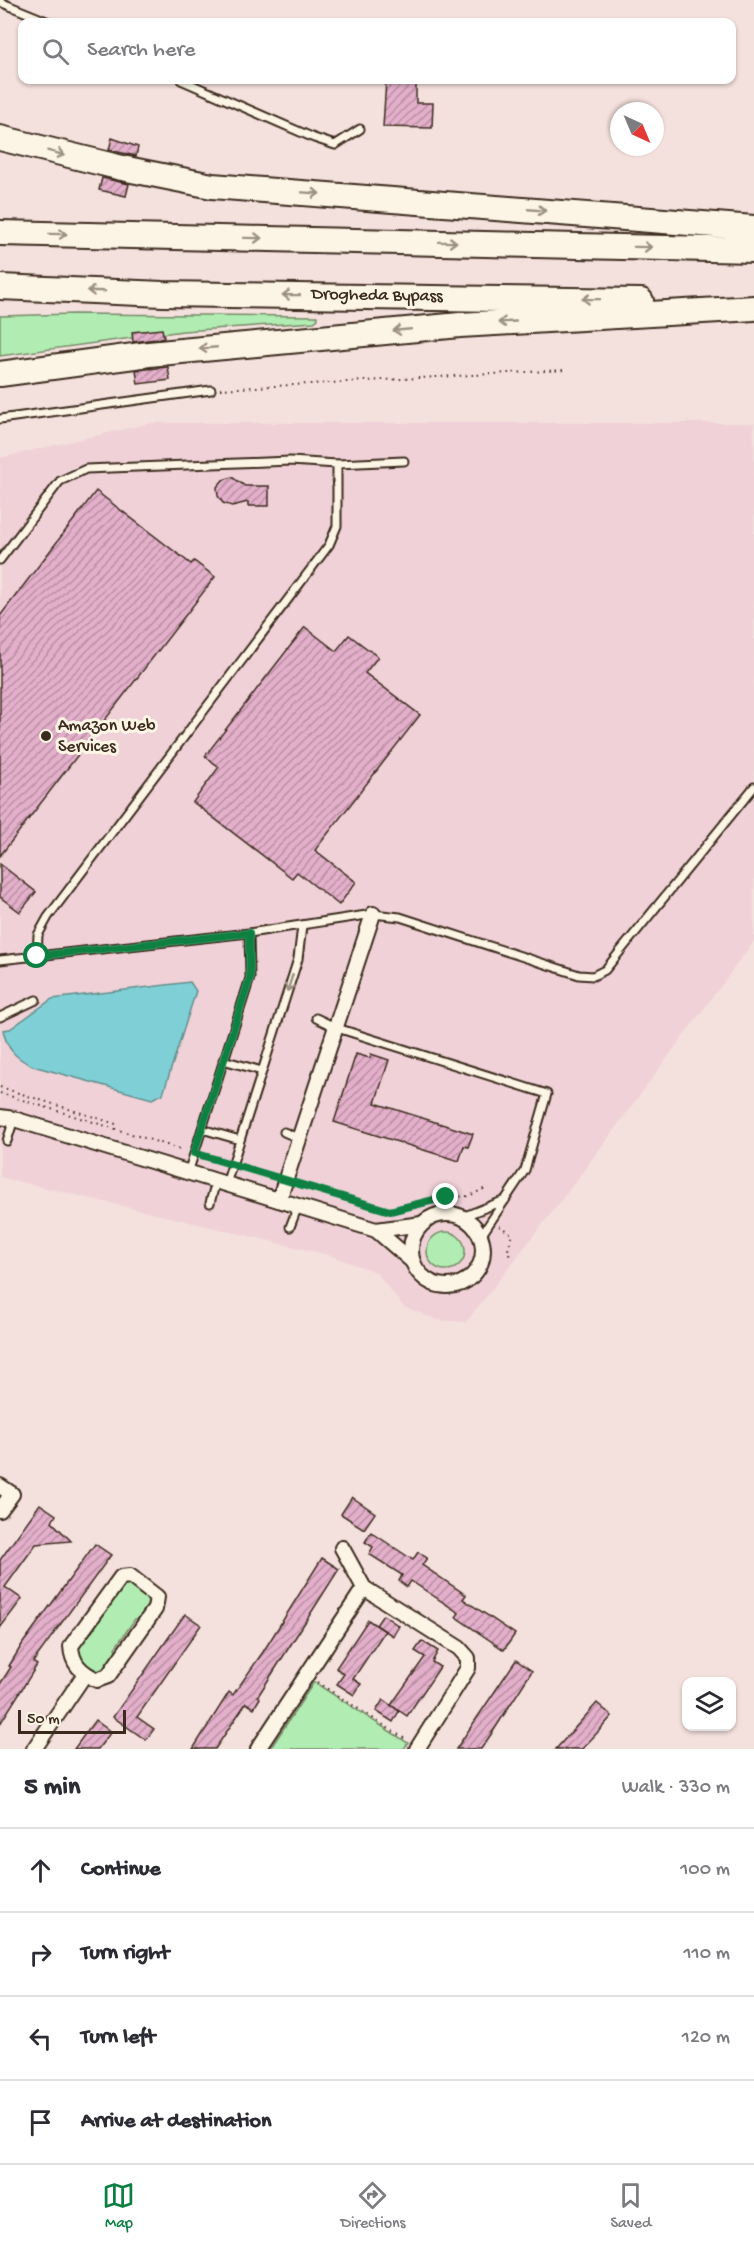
<!DOCTYPE html>
<html lang="en">
<head>
<meta charset="utf-8">
<style>
  body { margin:0; font-family:"Gochi Hand",sans-serif; background:#f2f2f3; color:#2b2b33 }
  .controls { position:absolute; right:18px; bottom:18px; display:grid; overflow:hidden; border-radius:12px; box-shadow:0 2px 4px #0004 }
  .controls button { width:54px; height:54px; display:grid; place-items:center; padding:0; border:0; border-bottom:2px solid #e1e1e2; background:#fff; color:#2b2b33; font:30px sans-serif }
  .compass { position:absolute; left:610px; top:102px; width:54px; height:54px; border-radius:50%; background:#fff; box-shadow:0 2px 4px #0004; rotate:136deg }
  .scale { position:absolute; left:18px; bottom:15px; width:108px; box-sizing:border-box; padding-left:6px; border:3px solid #3b2a1e; border-top:0; font-size:16px; line-height:21px; white-space:nowrap; color:#3b2a1e; -webkit-text-stroke:4px #fcf5e5; paint-order:stroke }
  .stop { position:absolute; width:18px; height:18px; margin:-14px; border:4px solid #0b8043; border-radius:50%; background:#fff }
  .stop.end { background:#0b8043; border-color:#fff; box-shadow:0 2px 6px #0008 }
  .list { margin:0; padding:0; list-style:none }
  h2 { display:flex; justify-content:space-between; align-items:center; height:78px; margin:0; padding:0 24px; font-size:26px }
  h2 small { font-size:20px; font-weight:400; color:#7c7c81 }
  .list li { display:grid; grid-template-columns:39px 1fr auto; gap:18px; align-items:center; box-sizing:border-box; height:84px; padding:0 24px; border-top:2px solid #e1e1e2 }
  .list b { display:block; font-size:22px; white-space:nowrap }
  .list em { font-size:20px; font-style:normal; color:#7c7c81 }
  .icon { flex:none; width:33px; height:33px; fill:none; stroke:currentColor; stroke-width:2; stroke-linecap:round; stroke-linejoin:round }
  .map { position:relative; flex:none; width:754px; height:1749px; overflow:hidden }
  .search { position:absolute; background:#fff; box-shadow:0 2px 4px #0004; left:18px; right:18px; top:18px; height:66px; display:flex; align-items:center; gap:15px; box-sizing:border-box; padding:0 21px; border-radius:12px; color:#7c7c81; font-size:22px }
  .sheet { height:414px; background:#fff }
  nav { display:flex; justify-content:space-around; align-items:center; box-sizing:border-box; height:84px; border-top:2px solid #e1e1e2; background:#fff; font-size:16px; color:#7c7c81 }
  nav a { display:grid; justify-items:center; gap:3px }
  nav .on { color:#0b8043 }
  .map>svg:first-child { display:block }
</style>
</head>
<body>
<div class="map">
<svg width="754" height="1749" viewBox="0 0 754 1749">
  <defs>
    <pattern id="building-hatch" width="6" height="6" patternUnits="userSpaceOnUse" patternTransform="scale(1.5)"><rect width="6" height="6" fill="#e3afca"/><path d="M-1 1l2-2M0 6l6-6M5 7l2-2" fill="none" stroke="#b98fa3"/></pattern>
  </defs>
  <rect width="100%" height="100%" fill="#f4e0dd"/>
  <filter id="ink" filterUnits="userSpaceOnUse"><feTurbulence type="fractalNoise" baseFrequency=".0167" numOctaves="2"/><feDisplacementMap in="SourceGraphic" scale="12" xChannelSelector="R" yChannelSelector="G"/><feConvolveMatrix kernelMatrix="1 2 1 2 8 2 1 2 1" color-interpolation-filters="sRGB"/></filter>
  <g filter="url(#ink)">
    <path fill="#efd1d7" d="M151,423H754V941L560,1202L466,1322L438,1320L404,1307L376,1272L329,1255L0,1177V458Z"/>
    <g fill="#b1ecb2" stroke="#768b68" stroke-width="1.5">
      <path d="M74,314L317,316L318,319L314,322L183,331L0,356V316Z"/>
      <circle cx="446" cy="1251" r="19"/>
      <path d="M131,1582L149,1595L151,1606L143,1618L135,1619L115,1648L118,1654L109,1666L98,1671L87,1665L77,1654V1644L86,1632H92L122,1584Z"/>
      <path d="M314,1682L408,1743L404,1749H270Z"/>
    </g>
    <path fill="#7fd0d6" stroke="#648e8c" stroke-width="1.5" d="M190,982L196,991L163,1094L152,1099L33,1066C15,1058 7,1049 3,1030L10,1029L52,999Z"/>
    <g fill="url(#building-hatch)" stroke="#3b2a1e" stroke-width="1.5">
      <path d="M386,80H416V103H433L432,128L383,127Z"/>
      <path d="M112,138L138,147L136,156L109,150Z"/>
      <path d="M102,178L129,184L126,196L99,190Z"/>
      <path d="M162,329L164,338L133,342L132,332Z"/>
      <path d="M168,367L170,380L138,384L136,370Z"/>
      <path d="M232,477L245,486H269V506H248V502L232,506L223,503L218,496L217,487L223,480Z"/>
      <path d="M96,491L191,564L194,561L215,577L0,856V616Z"/>
      <path d="M305,627L336,651L349,635L378,657L365,673L420,715L315,850L356,882L339,905L297,872L292,878L193,802L219,767L205,756Z"/>
      <path d="M0,864L36,892L20,912L0,897Z"/>
      <path d="M356,1054L370,1058L371,1054L389,1060L375,1103L473,1134L468,1147L464,1146L459,1161L334,1122Z"/>
      <path d="M352,1497L375,1513L364,1529L341,1514Z"/>
      <path d="M40,1504L56,1515L52,1522L71,1541L36,1544L5,1587L22,1599L0,1628V1560Z"/>
      <path d="M371,1532L413,1560L418,1552L427,1558L422,1565L466,1595L463,1599L515,1634L504,1650L456,1617L459,1613L411,1581L407,1587L399,1581L402,1575L369,1554L373,1547L365,1542Z"/>
      <path d="M95,1544L111,1555L33,1662L37,1665L0,1724V1684L11,1667L9,1666L23,1643Z"/>
      <path d="M322,1558L339,1569L258,1696L260,1698L254,1708L246,1703L215,1749H193L229,1692L233,1695L263,1652Z"/>
      <path d="M185,1614L201,1625L137,1717L154,1729L146,1740L113,1717Z"/>
      <path d="M383,1615L399,1626L393,1636L376,1625Z"/>
      <path d="M368,1620L385,1631L353,1679L361,1684L354,1695L337,1684L344,1674L336,1668Z"/>
      <path d="M422,1641L438,1651L432,1662L440,1667L407,1716L391,1705L425,1657L415,1651Z"/>
      <path d="M516,1660L532,1671L494,1730L481,1749H456Z"/>
      <path d="M383,1700L399,1711L393,1722L376,1711Z"/>
      <path d="M597,1703L612,1716L597,1733L582,1749H556Z"/>
      <path d="M95,1720L111,1732L98,1749H74Z"/>
    </g>
    <g fill="none" stroke-linecap="round" stroke-linejoin="round">
      <defs>
        <g id="lane">
          <path d="M0,2L49,22"/>
          <path d="M181,80L314,138L335,145L360,129"/>
          <path d="M0,419L211,390"/>
          <path d="M0,560L60,481L86,469L290,461L337,464L404,461"/>
          <path d="M37,956L38,935L48,917L329,545L337,526V464"/>
          <path d="M0,960L249,933L373,914L400,917L579,975L593,976L605,970L754,787"/>
          <path d="M0,1017L36,1000"/>
          <path d="M316,1018L337,1028L547,1094L525,1170L481,1236"/>
          <path d="M223,1060L262,1071"/>
          <path d="M202,1129L240,1140"/>
          <path d="M284,1132L300,1139"/>
          <path d="M7,1141L14,1119"/>
          <path d="M188,1173L250,978L249,933"/>
          <path d="M226,1184L298,959L302,926"/>
          <path d="M210,1203L216,1181"/>
          <path d="M462,1217L505,1200"/>
          <path d="M290,1227L298,1206"/>
        </g>
        <g id="street">
          <path d="M0,1117L14,1119L376,1230"/>
          <path d="M279,1200L373,914"/>
          <circle cx="447" cy="1250" r="36"/>
          <path d="M412,1261L376,1230L422,1224"/>
          <path d="M0,1486L12,1494L0,1510"/>
          <path d="M342,1548L364,1588L459,1648L468,1658V1668L417,1749"/>
          <path d="M130,1576L157,1597L155,1609L108,1676L97,1680C81,1672 72,1664 71,1646L121,1577Z"/>
          <path d="M34,1749L85,1674"/>
          <path d="M258,1749L364,1588"/>
        </g>
        <g id="highway">
          <path d="M0,138L122,168L212,186L754,228"/>
          <path d="M0,233L754,250"/>
          <path d="M0,287L163,294L641,301"/>
          <path d="M0,374L149,354L460,325L754,308"/>
        </g>
      </defs>
      <use href="#lane" stroke="#3b2a1e" stroke-width="11"/>
      <use href="#street" stroke="#3b2a1e" stroke-width="18"/>
      <use href="#highway" stroke="#3b2a1e" stroke-width="28"/>
      <g stroke="#3b2a1e" stroke-width="2" stroke-dasharray="1.5 4.5" stroke-linecap="butt">
        <path d="M220,389L564,370"/>
        <path d="M0,1087L119,1125"/>
        <path d="M0,1093L183,1150"/>
        <path d="M206,1157L223,1162"/>
        <path d="M243,1167L272,1176"/>
        <path d="M298,1184L390,1211L412,1207L435,1198L469,1196L488,1187"/>
        <path d="M499,1226L512,1234L508,1250L510,1258"/>
        <path d="M317,1682L405,1739"/>
      </g>
      <use href="#lane" stroke="#fcf5e5" stroke-width="7"/>
      <use href="#street" stroke="#fcf5e5" stroke-width="14"/>
      <use href="#highway" stroke="#fcf5e5" stroke-width="24"/>
    </g>
    <defs><path id="oneway-shaft" d="M-6 0H5M1.5-3L5.5 0L1.5 3" fill="none" stroke-width="1.6" stroke-linecap="round" stroke-linejoin="round" transform="scale(1.5)"/></defs>
    <g stroke="#9c9082">
      <use href="#oneway-shaft" transform="translate(56 153) rotate(15)"/>
      <use href="#oneway-shaft" transform="translate(311 193) rotate(4)"/>
      <use href="#oneway-shaft" transform="translate(537 210) rotate(5)"/>
      <use href="#oneway-shaft" transform="translate(58 234) rotate(1)"/>
      <use href="#oneway-shaft" transform="translate(253 238) rotate(1)"/>
      <use href="#oneway-shaft" transform="translate(448 242) rotate(1)"/>
      <use href="#oneway-shaft" transform="translate(643 247) rotate(1)"/>
      <use href="#oneway-shaft" transform="translate(96 291) rotate(-178)"/>
      <use href="#oneway-shaft" transform="translate(291 295) rotate(-179)"/>
      <use href="#oneway-shaft" transform="translate(591 299) rotate(-179)"/>
      <use href="#oneway-shaft" transform="translate(507 322) rotate(177)"/>
      <use href="#oneway-shaft" transform="translate(402 330) rotate(175)"/>
      <use href="#oneway-shaft" transform="translate(208 348) rotate(175)"/>
      <use href="#oneway-shaft" transform="translate(290 983) rotate(108)"/>
    </g>
  </g>
  <g fill="none" stroke-linecap="round" stroke-linejoin="round" filter="url(#ink)">
    <path stroke="#0b8043" stroke-width="8" d="M37,956L249,933L250,978L194,1153L390,1211L446,1197"/>
  </g>
  <circle fill="#3b2a1e" stroke="#fcf5e5" stroke-width="2" cx="46" cy="736" r="6"/>
  <g text-anchor="middle" dominant-baseline="central" stroke-width="6" stroke-linejoin="round" paint-order="stroke">
    <g font-size="18" fill="#3b2a1e" stroke="#fcf5e5">
      <text transform="translate(377 296) rotate(1)">Drogheda Bypass</text>
    </g>
    <g font-size="18" fill="#3b2a1e" stroke="#fcf5e5" text-anchor="start">
      <text x="58" y="726">Amazon Web<tspan x="58" dy="21">Services</tspan></text>
    </g>
  </g>
</svg>
<div class="controls">
<button><svg class="icon" aria-label="layers" viewBox="0 0 24 24"><path d="M12 4l9 5-9 5-9-5zM3 14l9 5 9-5"/></svg></button>
</div>
<svg class="compass" viewBox="-18 -18 36 36"><path d="M0-13l5 13h-10z" fill="#e53935"/><path d="M0 13l5-13h-10z" fill="#7c7c81"/></svg>
<div class="scale">50 m</div>
<div class="stop" style="left:37px;top:956px"></div>
<div class="stop end" style="left:446px;top:1197px"></div>
<div class="search"><svg class="icon" aria-label="search" viewBox="0 0 24 24"><circle cx="10" cy="10" r="6"/><path d="M15 15l6 6"/></svg>Search here</div>
</div>
<section class="sheet">
<h2>5 min<small>Walk · 330 m</small></h2>
<ul class="list">
<li><svg class="icon" aria-label="ahead" viewBox="0 0 24 24"><path d="M12 20V5M6 11l6-6 6 6"/></svg><div><b>Continue</b></div><em>100 m</em></li>
<li><svg class="icon" aria-label="right" viewBox="0 0 24 24"><path d="M7 20v-9h11M14 6l5 5-5 5"/></svg><div><b>Turn right</b></div><em>110 m</em></li>
<li><svg class="icon" aria-label="left" viewBox="0 0 24 24"><path d="M17 20v-9H6M10 6l-5 5 5 5"/></svg><div><b>Turn left</b></div><em>120 m</em></li>
<li><svg class="icon" aria-label="arrive" viewBox="0 0 24 24"><path d="M6 21V4h12l-3 4 3 4H6"/></svg><div><b>Arrive at destination</b></div></li>
</ul>
</section>
<nav>
<a class="on"><svg class="icon" aria-label="map" viewBox="0 0 24 24"><path d="M3 6l6-2 6 2 6-2v14l-6 2-6-2-6 2zM9 4v14M15 6v14"/></svg>Map</a>
<a><svg class="icon" aria-label="directions" viewBox="0 0 24 24"><path d="M12 3l9 9-9 9-9-9zM9 14v-3h6M13 9l2 2-2 2"/></svg>Directions</a>
<a><svg class="icon" aria-label="saved" viewBox="0 0 24 24"><path d="M7 4h10v16l-5-4-5 4z"/></svg>Saved</a>
</nav>
</body>
</html>
